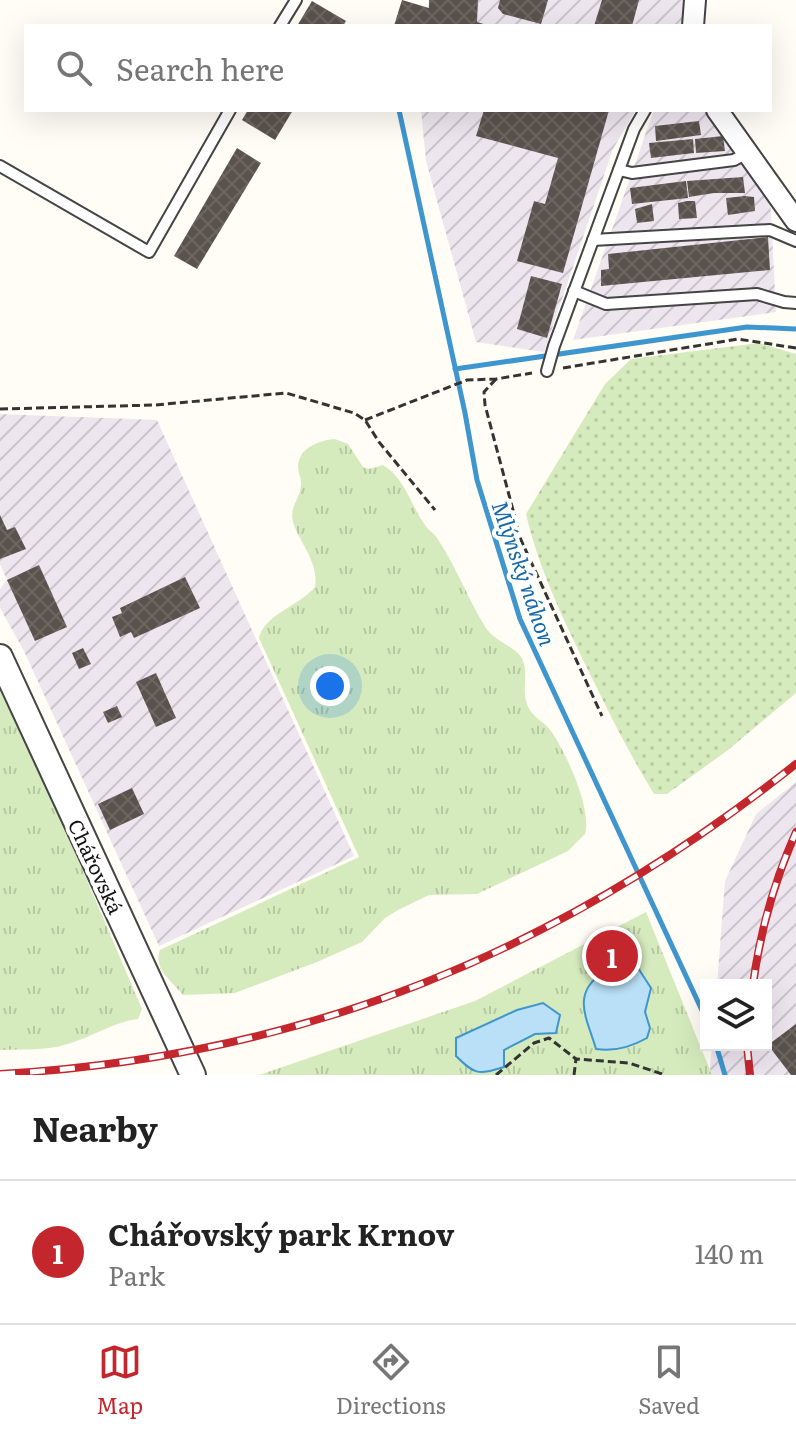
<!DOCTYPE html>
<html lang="en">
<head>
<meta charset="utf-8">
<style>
  body { margin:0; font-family:Literata,serif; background:#f6f6f6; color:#222 }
  .controls { position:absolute; right:24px; bottom:24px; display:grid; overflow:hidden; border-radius:0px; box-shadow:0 8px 32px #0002 }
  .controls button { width:72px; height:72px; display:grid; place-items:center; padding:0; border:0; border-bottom:2px solid #e0e0e0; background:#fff; color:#222; font:40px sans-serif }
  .you { position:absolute; left:330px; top:686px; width:28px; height:28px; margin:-20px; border:6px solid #fff; border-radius:50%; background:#1a73e8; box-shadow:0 0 0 12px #1a73e833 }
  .badge { display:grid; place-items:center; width:52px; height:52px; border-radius:50%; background:#c4262e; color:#fff; font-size:26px; font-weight:700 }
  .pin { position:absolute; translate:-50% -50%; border:4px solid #fff; box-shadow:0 2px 8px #0006 }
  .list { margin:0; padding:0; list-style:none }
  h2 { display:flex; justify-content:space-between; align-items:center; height:104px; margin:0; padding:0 32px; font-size:34px }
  h2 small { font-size:26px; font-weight:400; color:#767676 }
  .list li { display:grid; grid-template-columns:52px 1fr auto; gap:24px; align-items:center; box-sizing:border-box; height:144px; padding:0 32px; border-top:2px solid #e0e0e0 }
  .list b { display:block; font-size:30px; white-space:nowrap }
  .list p { margin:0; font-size:26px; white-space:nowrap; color:#767676 }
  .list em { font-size:26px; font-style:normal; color:#767676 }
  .icon { flex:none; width:44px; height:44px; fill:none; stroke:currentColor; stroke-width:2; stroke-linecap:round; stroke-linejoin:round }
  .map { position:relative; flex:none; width:796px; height:1075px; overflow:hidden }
  .search { position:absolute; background:#fff; box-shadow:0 8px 32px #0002; left:24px; right:24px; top:24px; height:88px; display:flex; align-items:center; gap:20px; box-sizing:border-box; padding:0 28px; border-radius:0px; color:#767676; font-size:30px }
  .sheet { height:248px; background:#fff }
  nav { display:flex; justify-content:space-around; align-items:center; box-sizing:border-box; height:112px; border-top:2px solid #e0e0e0; background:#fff; font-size:22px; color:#767676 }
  nav a { display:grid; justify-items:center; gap:4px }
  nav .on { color:#c4262e }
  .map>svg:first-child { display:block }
</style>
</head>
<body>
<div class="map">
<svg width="796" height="1075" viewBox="0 0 796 1075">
  <defs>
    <pattern id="industrial-furrows" width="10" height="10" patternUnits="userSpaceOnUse" patternTransform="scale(2)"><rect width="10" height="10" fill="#eee6ef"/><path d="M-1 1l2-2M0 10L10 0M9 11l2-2" fill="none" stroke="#cbc4cc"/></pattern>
    <pattern id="grass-tufts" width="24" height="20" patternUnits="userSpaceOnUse" patternTransform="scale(2)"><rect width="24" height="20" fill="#d5ebbd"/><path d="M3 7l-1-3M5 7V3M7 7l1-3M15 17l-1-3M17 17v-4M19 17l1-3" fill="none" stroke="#b6c8a1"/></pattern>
    <pattern id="garden-dots" width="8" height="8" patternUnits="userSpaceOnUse" patternTransform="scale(2)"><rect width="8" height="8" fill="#d5ebbd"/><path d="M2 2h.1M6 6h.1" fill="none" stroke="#b6c8a1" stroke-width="1.8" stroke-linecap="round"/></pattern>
    <pattern id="building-cross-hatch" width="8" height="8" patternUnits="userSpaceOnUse" patternTransform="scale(2)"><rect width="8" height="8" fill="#5a524d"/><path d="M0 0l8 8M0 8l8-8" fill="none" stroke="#6d6662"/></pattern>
  </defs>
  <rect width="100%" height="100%" fill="#fffdf5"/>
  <g fill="url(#industrial-furrows)">
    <path d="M402,0L428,8L429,0H689V10L680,26H394Z"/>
    <path d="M421,110H636L613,149L544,352L476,342L426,161Z"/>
    <path d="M654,110H708L770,195L776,312L573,340Z"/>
    <path d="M0,414L157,420L354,856L159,946L24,651L0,608V589L7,580L0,564Z"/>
    <path d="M796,782V1075H712L710,1068L712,1045H766V985H717L725,881L756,814Z"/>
  </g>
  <g fill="url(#grass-tufts)">
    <path d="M335,439L348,444L363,467L369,469L383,465C405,478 411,506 425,525C428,530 434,533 437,538C456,566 467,597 484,625C494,642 513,645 521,657C530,671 521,688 527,704C532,718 543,720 551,731C566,753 592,808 585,834L568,851L477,894L429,895L398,910L385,918L362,942L317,962L235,993L183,995C171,980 153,969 160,950L359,857L259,638C265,614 298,607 315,587C319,562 300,544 293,522C289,506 300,500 301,485C302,479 298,473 298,467C298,448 320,440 335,439Z"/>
    <path d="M0,691L63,824L142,1009L138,1019C114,1022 94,1036 71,1043C48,1051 24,1049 0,1050Z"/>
    <path d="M646,912L712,1075H259L475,1001Z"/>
  </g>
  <path fill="url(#garden-dots)" d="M759,343L796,354V693L728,750L667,794H654C630,755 610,715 590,674C565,623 539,570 526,514L605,384L631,359Z"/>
  <g fill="#b9e0f7" stroke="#3f96cf" stroke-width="2">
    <path d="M626,964L638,968L651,988L645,1012L650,1028L647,1038C631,1047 615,1052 596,1049C587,1018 571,995 602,973C611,967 615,965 626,964Z"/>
    <path d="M543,1003L560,1015L556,1033L535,1034L504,1050V1067C478,1075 475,1075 456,1056V1038L517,1010Z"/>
  </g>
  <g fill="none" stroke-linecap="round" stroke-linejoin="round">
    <g stroke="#3f96cf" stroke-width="5">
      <path d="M399,110L465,413L477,480L520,619L706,1019"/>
      <path d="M455,369L747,327L796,329"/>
      <path d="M716,1045L725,1075"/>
    </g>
  </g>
  <g fill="url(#building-cross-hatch)">
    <path d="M402,0L429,8V0H478L477,22L490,26H394Z"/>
    <path d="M500,0H548L541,24L503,14L498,8Z"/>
    <path d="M602,0H639L632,26H594Z"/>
    <path d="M312,1L346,21L343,26H297Z"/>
    <path d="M248,110H293L275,140L242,120Z"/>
    <path d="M484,110H609L563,273L517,261L534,201L545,204L558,158L476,136Z"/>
    <path d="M699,121L701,135L656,141L655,126Z"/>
    <path d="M723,136L725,151L696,153L695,139Z"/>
    <path d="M693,139L694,153L651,158L649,143Z"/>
    <path d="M237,148L261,163L197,269L174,256Z"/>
    <path d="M743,177L745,193H714L689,197L687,181Z"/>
    <path d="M686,181L688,198L632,204L630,188Z"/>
    <path d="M745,196L754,197L755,211L728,215L726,198Z"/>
    <path d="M687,201H695L697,218L679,219L678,203Z"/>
    <path d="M652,204L654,221L637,223L635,209Z"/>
    <path d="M768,237L770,270L601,286V270L609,269L608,254Z"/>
    <path d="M531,276L562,284L547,338L517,329Z"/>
    <path d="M0,515L7,530L15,527L26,549L0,559Z"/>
    <path d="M39,565L67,627L35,641L7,580Z"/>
    <path d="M185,577L200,608L134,638L131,632L120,637L112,617L122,613L120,608Z"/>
    <path d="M83,648L91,664L79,669L72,653Z"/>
    <path d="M156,673L176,718L156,727L136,682Z"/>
    <path d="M117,706L122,717L108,723L103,712Z"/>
    <path d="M132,788L144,814L110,830L98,804Z"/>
    <path d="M796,1024V1075H791L768,1045Z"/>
  </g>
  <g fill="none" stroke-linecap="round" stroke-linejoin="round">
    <defs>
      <g id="service">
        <path d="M280,26L296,0"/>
        <path d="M0,166L149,252L230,110"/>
        <path d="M619,170L632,173L734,160L747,153"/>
        <path d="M593,240L770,230L796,241"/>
        <path d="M574,291L606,304L757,294L784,302L796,303"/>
        <path d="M547,371L554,346L634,129L645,110"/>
      </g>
      <g id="minor">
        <path d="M693,26L695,0"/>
        <path d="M717,110L796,221"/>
      </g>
      <path id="tertiary" d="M0,657L193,1075"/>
    </defs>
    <use href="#service" stroke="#444" stroke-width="14"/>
    <use href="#minor" stroke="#444" stroke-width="24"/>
    <use href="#tertiary" stroke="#444" stroke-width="28"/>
    <g stroke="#333" stroke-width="3" stroke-dasharray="8 4" stroke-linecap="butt">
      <path d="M563,368L738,339L796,348"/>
      <path d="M496,379L484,392L485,405L521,540L602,716"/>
      <path d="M0,409L155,405L286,393L354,413L365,420L379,442L435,510"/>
      <path d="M365,420L467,380L496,379L532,373"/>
      <path d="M496,1075L534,1043L549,1038L576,1059"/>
      <path d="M574,1075L576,1059L629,1063L665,1075"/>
    </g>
    <use href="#service" stroke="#fff" stroke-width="10"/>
    <use href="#minor" stroke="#fff" stroke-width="20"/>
    <use href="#tertiary" stroke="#fff" stroke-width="24"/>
    <defs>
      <g id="rail">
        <path d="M753,985C760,931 774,882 796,832"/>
        <path d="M747,1045L750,1075"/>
        <path d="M0,1074C304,1057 559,952 796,764"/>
      </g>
    </defs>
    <use href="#rail" stroke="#c4262e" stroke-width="8"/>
    <use href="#rail" stroke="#fff" stroke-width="5" stroke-dasharray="15" stroke-linecap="butt"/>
  </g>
  <g text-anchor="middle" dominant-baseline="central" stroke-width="8" stroke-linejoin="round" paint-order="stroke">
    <g font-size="20" fill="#111" stroke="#fff">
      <text transform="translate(97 866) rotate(65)">Chářovská</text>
    </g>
    <g font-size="22" font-style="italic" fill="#1768a6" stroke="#fff">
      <text transform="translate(525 573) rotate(71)">Mlýnský náhon</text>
    </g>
  </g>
</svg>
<div class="controls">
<button><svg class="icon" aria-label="layers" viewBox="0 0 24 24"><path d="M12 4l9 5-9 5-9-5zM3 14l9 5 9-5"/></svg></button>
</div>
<div class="you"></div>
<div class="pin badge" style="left:612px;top:956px">1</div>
<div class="search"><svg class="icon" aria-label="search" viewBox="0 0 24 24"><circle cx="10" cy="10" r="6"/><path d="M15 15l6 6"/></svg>Search here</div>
</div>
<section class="sheet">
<h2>Nearby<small></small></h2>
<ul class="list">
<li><span class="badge">1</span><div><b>Chářovský park Krnov</b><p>Park</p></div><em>140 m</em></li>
</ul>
</section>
<nav>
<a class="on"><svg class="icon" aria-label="map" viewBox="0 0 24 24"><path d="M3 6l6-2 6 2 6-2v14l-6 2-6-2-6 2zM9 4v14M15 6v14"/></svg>Map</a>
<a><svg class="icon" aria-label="directions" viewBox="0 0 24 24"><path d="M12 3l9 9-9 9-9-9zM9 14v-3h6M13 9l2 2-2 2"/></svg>Directions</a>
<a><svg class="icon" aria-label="saved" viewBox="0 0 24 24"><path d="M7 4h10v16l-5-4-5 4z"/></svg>Saved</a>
</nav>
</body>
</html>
